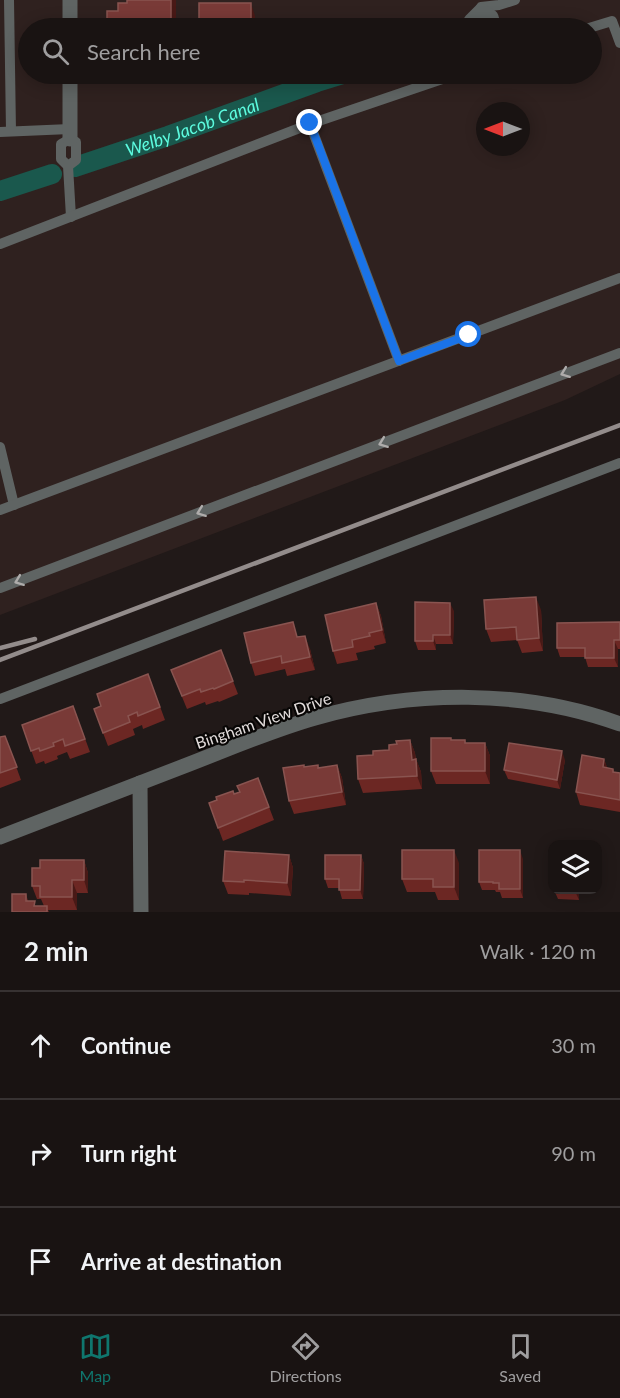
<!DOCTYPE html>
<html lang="en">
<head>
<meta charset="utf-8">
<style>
  body { margin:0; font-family:Lato,sans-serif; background:#221c1b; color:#f1f3f6 }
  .controls { position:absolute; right:18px; bottom:18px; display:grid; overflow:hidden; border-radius:12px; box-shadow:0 3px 15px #0003 }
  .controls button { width:54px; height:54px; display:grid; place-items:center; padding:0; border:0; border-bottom:2px solid #373232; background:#191312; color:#f1f3f6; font:30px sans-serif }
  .compass { position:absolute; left:476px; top:102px; width:54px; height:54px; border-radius:50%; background:#191312; box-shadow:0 3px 15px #0003; rotate:270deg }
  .stop { position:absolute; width:18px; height:18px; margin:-14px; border:4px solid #1a73e8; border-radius:50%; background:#fff }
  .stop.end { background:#1a73e8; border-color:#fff; box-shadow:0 2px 6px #0008 }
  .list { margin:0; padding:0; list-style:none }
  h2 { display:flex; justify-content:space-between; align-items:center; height:78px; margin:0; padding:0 24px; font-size:26px }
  h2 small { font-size:20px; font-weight:400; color:#9f9e9f }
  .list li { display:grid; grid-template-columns:39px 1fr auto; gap:18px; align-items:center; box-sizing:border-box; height:108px; padding:0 24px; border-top:2px solid #373232 }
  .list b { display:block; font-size:22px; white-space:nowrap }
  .list em { font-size:20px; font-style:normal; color:#9f9e9f }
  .icon { flex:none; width:33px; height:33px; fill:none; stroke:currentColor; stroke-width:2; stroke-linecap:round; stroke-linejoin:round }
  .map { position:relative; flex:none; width:620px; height:912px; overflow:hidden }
  .search { position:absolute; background:#191312; box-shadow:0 3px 15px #0003; left:18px; right:18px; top:18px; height:66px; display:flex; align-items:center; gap:15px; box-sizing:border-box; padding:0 21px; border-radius:33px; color:#9f9e9f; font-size:22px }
  .sheet { height:402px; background:#191312 }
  nav { display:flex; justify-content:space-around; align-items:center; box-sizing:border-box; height:84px; border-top:2px solid #373232; background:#191312; font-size:16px; color:#9f9e9f }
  nav a { display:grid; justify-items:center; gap:3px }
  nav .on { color:#0f766e }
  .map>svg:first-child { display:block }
</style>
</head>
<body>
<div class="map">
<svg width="620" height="912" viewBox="0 0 620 912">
  <rect width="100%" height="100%" fill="#211918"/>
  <path fill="#2f211f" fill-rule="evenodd" d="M0,0H620V374L565,400L0,615ZM28,28H592V74H28ZM485,111H521V147H485Z"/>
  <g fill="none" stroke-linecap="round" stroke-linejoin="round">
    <g stroke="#1a584d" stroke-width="20">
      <path id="s1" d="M75,167L168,136L317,82L343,74"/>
      <path d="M0,191L52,174"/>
    </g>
    <g stroke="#5f6463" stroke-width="10">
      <path d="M9,0L11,131"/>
      <path d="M481,7L499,5L515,0"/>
      <path d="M589,28L612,21L620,43"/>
      <path d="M310,124L399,361"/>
      <path d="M0,132L70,129"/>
      <path d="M68,166L76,160V142L70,139L61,144V159L68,166L71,217"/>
      <path d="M0,244L310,124L457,74"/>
      <path d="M0,447L14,505"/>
      <path d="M0,510L620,278"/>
      <path d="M0,588L620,353"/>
      <path d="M0,699L620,463"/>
    </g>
    <g stroke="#5f6463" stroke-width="15">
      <path d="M70,28V0"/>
      <path d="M471,28V21L481,11L491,17L494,28"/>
      <path d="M70,139V74"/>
      <path d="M140,783L141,912"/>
      <path d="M0,837C60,814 119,791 179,768C224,751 269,731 315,718C413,690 524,689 620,724"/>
    </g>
    <g stroke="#938c8b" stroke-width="4.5">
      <path d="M0,648L35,639"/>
      <path d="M0,660L620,425"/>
    </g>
  </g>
  <g fill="#6c2723">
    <path d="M376,603L381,616L386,643L374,646L375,649L356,653L358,660L337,664L333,651Z"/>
    <path d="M541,610L543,651L522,653L517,640L491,642L486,629Z"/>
    <path d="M454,611L453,644H436V650H418L415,641Z"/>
    <path d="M620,622V649H618V667H588L585,657H560L557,648Z"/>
    <path d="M299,637L310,649L315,670L287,676L285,669L255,676L251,663Z"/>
    <path d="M221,650L238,694L219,702L218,701L206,705L205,702L187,709L171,670Z"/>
    <path d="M148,674L165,720L143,729L142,725L133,729L135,735L108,746L94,709L101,706Z"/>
    <path d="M73,706L90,752L70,759L67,752L57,756L58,759L45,764L44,761L36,764L22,725Z"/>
    <path d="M5,736L21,780L0,788V737Z"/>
    <path d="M410,740L415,753L416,760V759L421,772L422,789L363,793L358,779L373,755L389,750L397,744Z"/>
    <path d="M452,740H465L466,743H485L490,756V784H436L431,771Z"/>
    <path d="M604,759L607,768L613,769L614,772L620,773V812L580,805L576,792Z"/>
    <path d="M565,760L560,789L508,779L504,770Z"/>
    <path d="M318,765L319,768L337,765L342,778L346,805L294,814L289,801L305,767Z"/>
    <path d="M258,778L274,820L223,841L209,803L240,792Z"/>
    <path d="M289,855L293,868L291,896L249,893V895L228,894L223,881Z"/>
    <path d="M361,855L364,864L363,899H342L339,888H328L325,879Z"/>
    <path d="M523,859V898H502L500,892H496L495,890H482L479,882Z"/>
    <path d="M84,860L88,873V893H77V910H48L49,912H12L26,894L28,901L36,906H44L41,899H37L32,886L40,868Z"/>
    <path d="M459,863V900H438L435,892H407L402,879Z"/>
    <path d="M554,890H579V900L558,899Z"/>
  </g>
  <g fill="#491916">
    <rect x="171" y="0" width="5" height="28"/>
    <path d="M251,3L255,16V28H251Z"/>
    <path d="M536,597L541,610L543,651L539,638Z"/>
    <path d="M376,603L381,616L386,643L382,630Z"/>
    <path d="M450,603L454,611L453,644L450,635Z"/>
    <path d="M433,635L436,644V650L433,641Z"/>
    <path d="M305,636L310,649L315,670L310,657Z"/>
    <path d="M614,640L618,649V667L614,658Z"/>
    <path d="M410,740L415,753L416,773L412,760Z"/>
    <path d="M485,743L490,756V784L485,771Z"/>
    <path d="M562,751L565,760L560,789L557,780Z"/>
    <path d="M416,759L421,772L422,789L417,776Z"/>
    <path d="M604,759L609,772L603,767Z"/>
    <path d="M337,765L342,778L346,805L342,792Z"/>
    <path d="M454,850L459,863V900L454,887Z"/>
    <path d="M520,850L523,859V898L520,889Z"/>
    <path d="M289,855L293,868L291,896L287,883Z"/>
    <path d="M361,855L364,864L363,899L360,890Z"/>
    <path d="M84,860L88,873V893L84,880Z"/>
    <path d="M72,880L77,893V910L72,897Z"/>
    <path d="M575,890H579V900L575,891Z"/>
  </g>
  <g fill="#793a37" stroke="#895450" stroke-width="1.5">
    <path d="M127,0H171V28H107V11H118V3H127Z"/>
    <rect x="199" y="3" width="52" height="25"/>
    <path d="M536,597L539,638L517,640L516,627L486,629L484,600Z"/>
    <path d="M415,602L450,603V635H433V641H415Z"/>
    <path d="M376,603L382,630L369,633L370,636L352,640L353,647L333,651L325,615Z"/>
    <path d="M293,622L297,637L305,636L310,657L282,663L281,656L251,663L244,633Z"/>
    <path d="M620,622V640H614V658H585V648H557V623Z"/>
    <path d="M221,650L233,681L214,689L213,688L201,692L200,689L182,696L171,670Z"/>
    <path d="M148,674L160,707L138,716L137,712L128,716L130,722L103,733L94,709L101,706L97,694Z"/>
    <path d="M73,706L85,739L65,746L63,739L53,743L54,746L40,751L39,748L31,751L22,725Z"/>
    <path d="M5,736L17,767L0,773V737Z"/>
    <path d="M431,738H451V740H465V743H485V771H431Z"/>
    <path d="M410,740L412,760L416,759L417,776L358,779L357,756L373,755V751L389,750V745L397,744L396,741Z"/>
    <path d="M509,743L562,751L557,780L504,770Z"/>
    <path d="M582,755L604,759L603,767L613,769V772L620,773V800L576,792Z"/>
    <path d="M304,765V767L318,765V768L337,765L342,792L289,801L283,768Z"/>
    <path d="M258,778L269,807L218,828L209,803L217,800L216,797L233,791L234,794L240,792L237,786Z"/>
    <path d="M402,850H454V887H433V879H402Z"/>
    <path d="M479,850H520V889H499V883H493V882H479Z"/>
    <path d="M225,851L289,855L287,883L244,880V882L223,881Z"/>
    <path d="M325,855H361L360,890H339V879H325Z"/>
    <path d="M40,860H84V880H72V897H40V886H32V868H40Z"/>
    <path d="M554,890H575V891Z"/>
    <path d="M12,894H26V901H35L34,906H47V912H12Z"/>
  </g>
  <defs><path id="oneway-chevron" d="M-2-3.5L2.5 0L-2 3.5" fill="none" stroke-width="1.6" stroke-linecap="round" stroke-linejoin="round" transform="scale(1.5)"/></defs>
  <g stroke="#aeacab">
    <use href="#oneway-chevron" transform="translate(565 373) rotate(159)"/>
    <use href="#oneway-chevron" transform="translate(383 443) rotate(159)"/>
    <use href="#oneway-chevron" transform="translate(201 512) rotate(159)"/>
    <use href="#oneway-chevron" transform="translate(19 581) rotate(159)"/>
  </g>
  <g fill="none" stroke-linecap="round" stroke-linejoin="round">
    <path stroke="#1a73e8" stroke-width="8" d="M310,123L399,361L469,335"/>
  </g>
  <g text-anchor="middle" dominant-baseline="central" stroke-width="4.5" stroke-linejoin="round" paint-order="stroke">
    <g font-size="16" fill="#e2dcdb" stroke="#080605">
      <text transform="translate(263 720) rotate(-19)">Bingham View Drive</text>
    </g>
    <g font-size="18" font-style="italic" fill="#5cfade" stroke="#080605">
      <text stroke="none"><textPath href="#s1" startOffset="124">Welby Jacob Canal</textPath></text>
    </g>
  </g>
</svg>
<div class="controls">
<button><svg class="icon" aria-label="layers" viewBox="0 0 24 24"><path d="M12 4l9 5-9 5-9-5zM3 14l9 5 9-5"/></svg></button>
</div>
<svg class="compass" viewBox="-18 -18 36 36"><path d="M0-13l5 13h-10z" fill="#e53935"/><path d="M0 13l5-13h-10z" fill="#9f9e9f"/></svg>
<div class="stop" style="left:469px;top:335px"></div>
<div class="stop end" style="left:310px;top:123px"></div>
<div class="search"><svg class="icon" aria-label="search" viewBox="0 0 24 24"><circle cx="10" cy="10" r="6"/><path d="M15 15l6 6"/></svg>Search here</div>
</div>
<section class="sheet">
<h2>2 min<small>Walk · 120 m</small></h2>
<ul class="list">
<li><svg class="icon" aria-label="ahead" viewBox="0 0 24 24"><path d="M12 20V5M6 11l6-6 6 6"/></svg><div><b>Continue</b></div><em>30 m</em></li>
<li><svg class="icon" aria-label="right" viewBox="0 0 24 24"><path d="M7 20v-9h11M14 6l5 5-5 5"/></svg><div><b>Turn right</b></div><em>90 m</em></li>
<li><svg class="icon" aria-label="arrive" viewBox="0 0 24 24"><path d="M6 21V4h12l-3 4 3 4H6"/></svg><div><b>Arrive at destination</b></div></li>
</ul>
</section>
<nav>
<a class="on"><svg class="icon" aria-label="map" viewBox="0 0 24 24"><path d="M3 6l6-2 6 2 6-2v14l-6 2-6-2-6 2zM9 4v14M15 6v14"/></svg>Map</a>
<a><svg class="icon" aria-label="directions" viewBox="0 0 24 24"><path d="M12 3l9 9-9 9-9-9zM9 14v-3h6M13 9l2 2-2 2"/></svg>Directions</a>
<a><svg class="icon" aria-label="saved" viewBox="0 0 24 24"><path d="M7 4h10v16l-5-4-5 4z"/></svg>Saved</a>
</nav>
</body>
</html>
